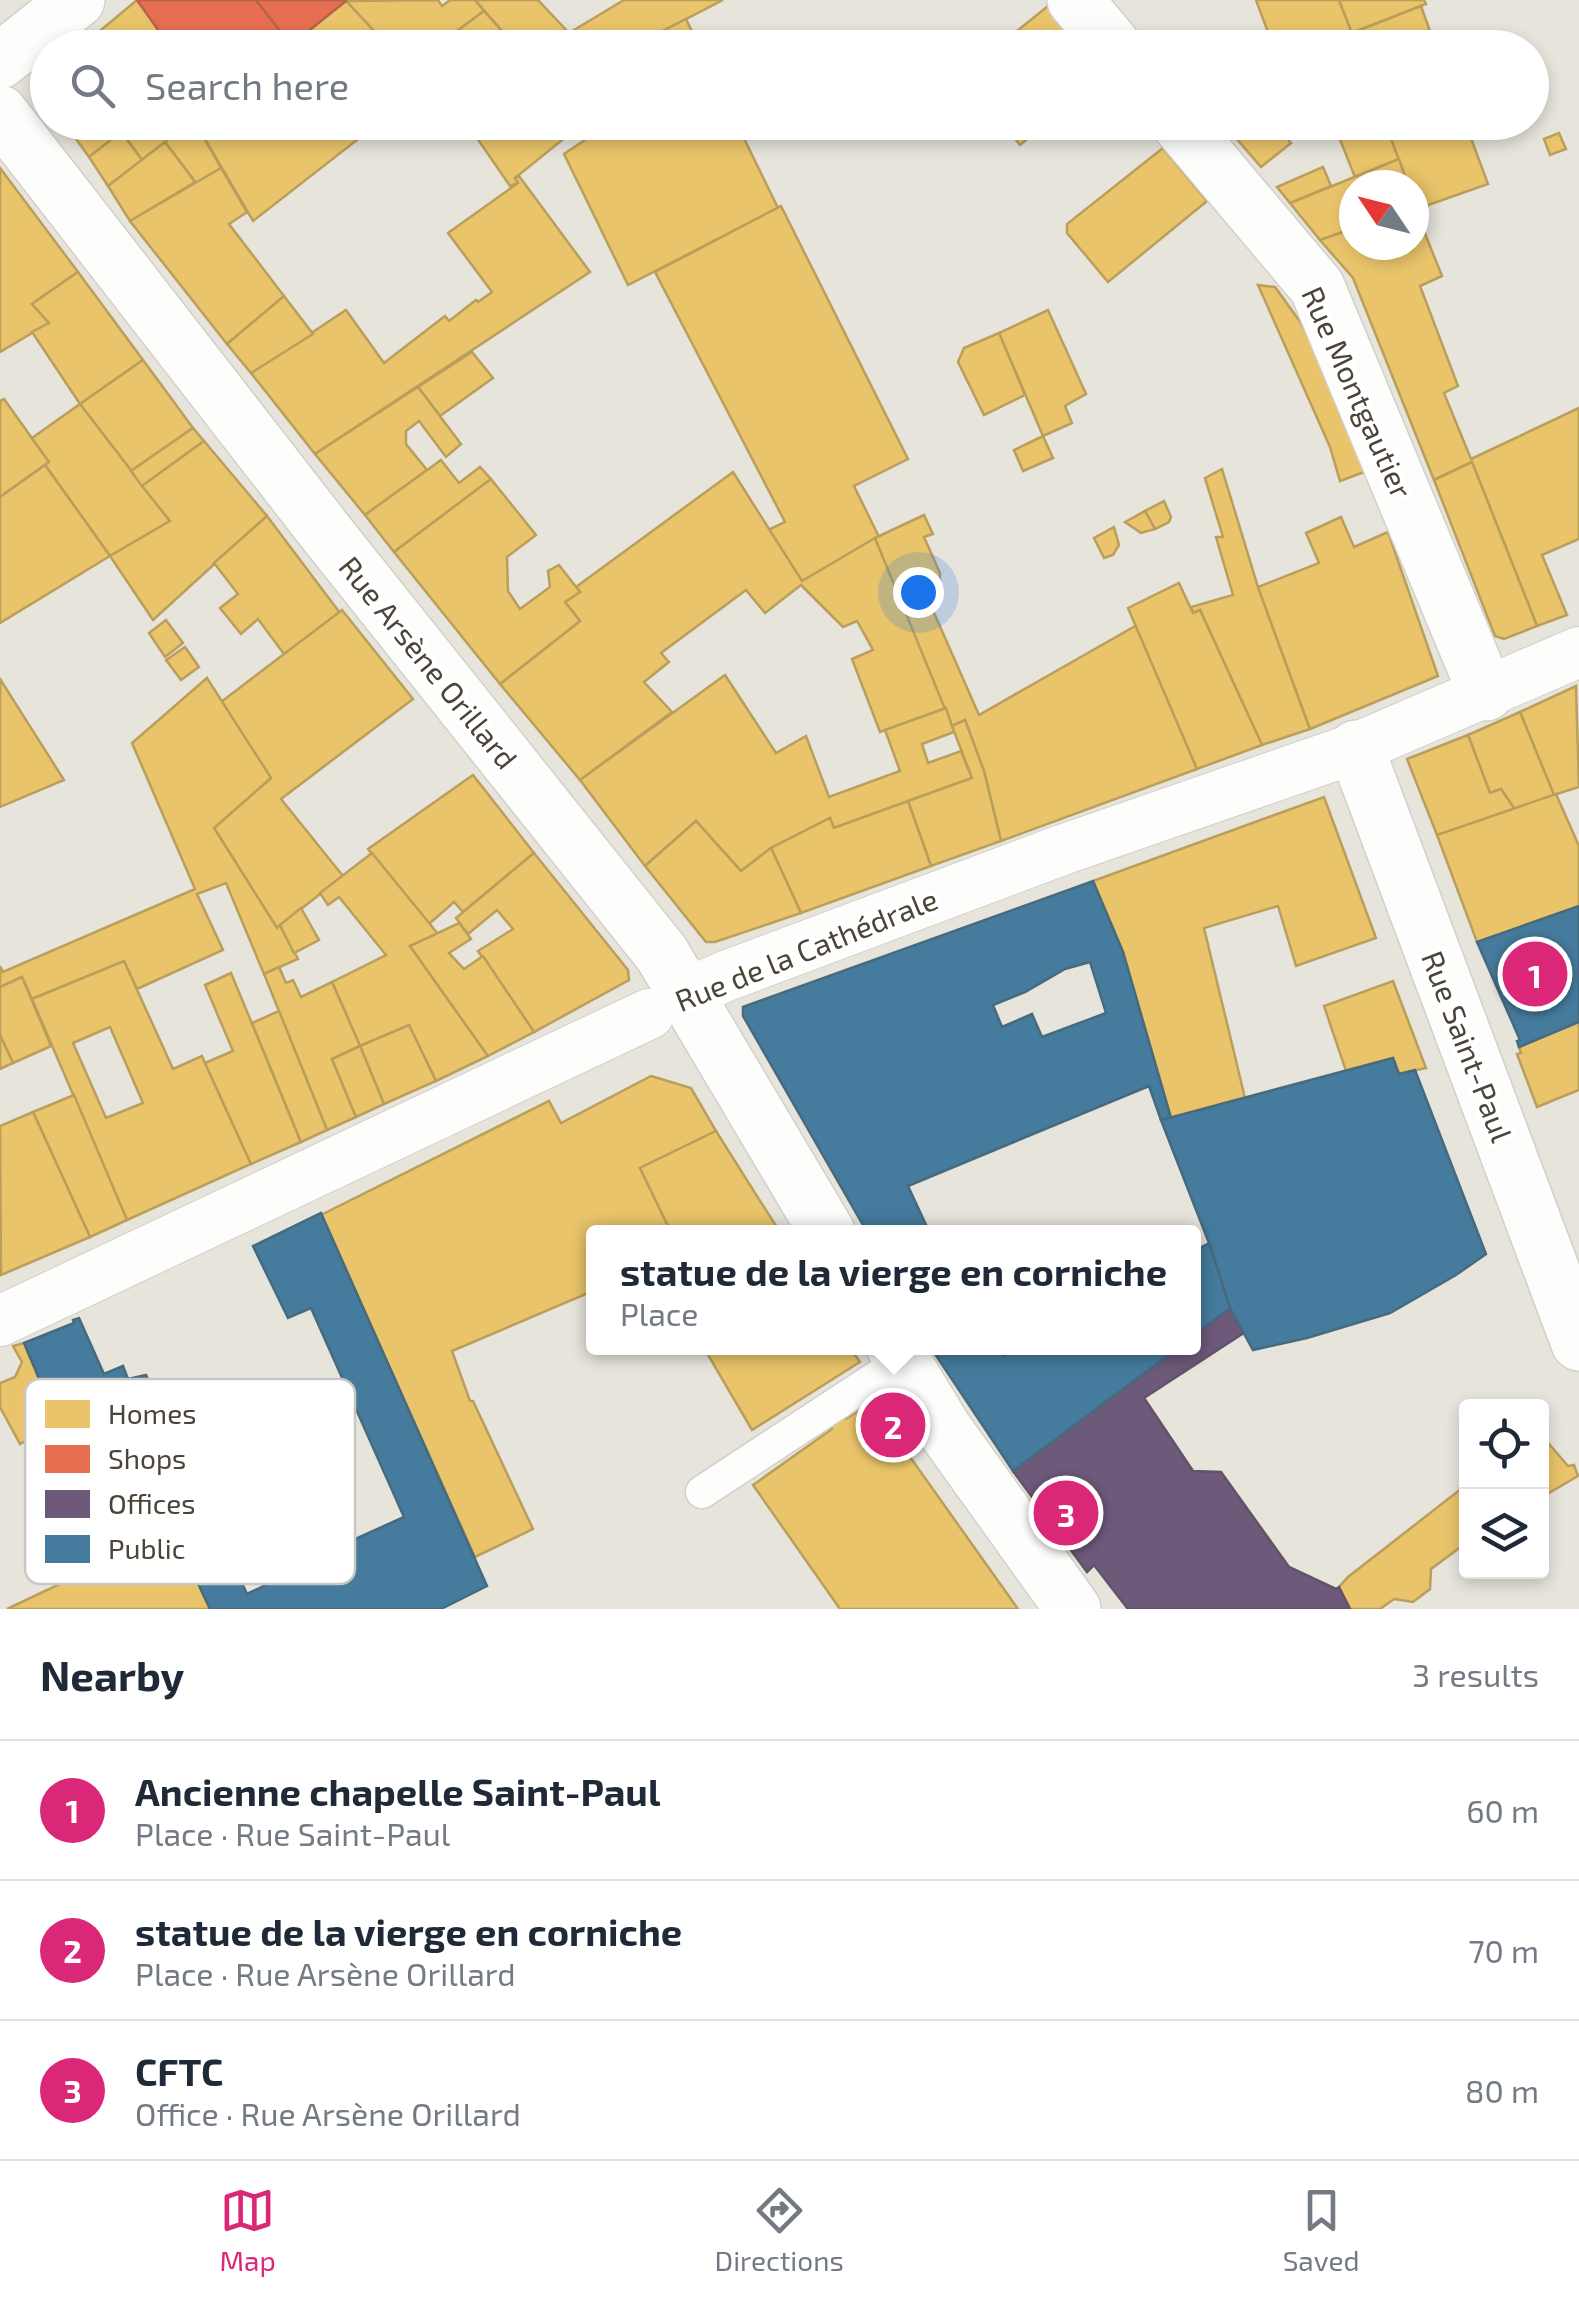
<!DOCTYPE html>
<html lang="en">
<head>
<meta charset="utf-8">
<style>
  body { margin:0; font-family:"Exo 2",sans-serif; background:#f2f2f3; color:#1f2937 }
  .controls { position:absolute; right:30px; bottom:30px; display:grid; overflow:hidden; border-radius:10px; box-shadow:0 5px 15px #0003 }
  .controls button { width:90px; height:90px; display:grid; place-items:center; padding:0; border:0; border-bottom:2px solid #e0e1e3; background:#fff; color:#1f2937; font:50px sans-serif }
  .compass { position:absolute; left:1339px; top:170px; width:90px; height:90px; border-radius:50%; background:#fff; box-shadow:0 5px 15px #0003; rotate:305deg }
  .you { position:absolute; left:918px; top:592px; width:35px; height:35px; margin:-25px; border:8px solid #fff; border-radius:50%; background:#1a73e8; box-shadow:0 0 0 15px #1a73e833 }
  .badge { display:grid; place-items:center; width:65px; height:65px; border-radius:50%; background:#db2777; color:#fff; font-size:32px; font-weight:700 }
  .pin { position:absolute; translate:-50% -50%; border:5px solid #fff; box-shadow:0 2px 10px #0006 }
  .popup { position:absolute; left:586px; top:1225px; width:615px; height:130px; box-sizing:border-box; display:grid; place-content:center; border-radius:10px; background:#fff; filter:drop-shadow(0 2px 8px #0005); font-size:32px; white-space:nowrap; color:#747a83 }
  .popup b { font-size:38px; color:#1f2937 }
  .popup::after { content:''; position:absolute; left:50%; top:100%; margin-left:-20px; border:20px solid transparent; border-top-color:#fff }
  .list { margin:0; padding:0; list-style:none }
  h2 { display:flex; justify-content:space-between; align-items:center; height:130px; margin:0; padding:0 40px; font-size:42px }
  h2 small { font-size:32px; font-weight:400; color:#747a83 }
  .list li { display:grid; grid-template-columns:65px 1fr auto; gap:30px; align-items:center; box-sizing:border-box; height:140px; padding:0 40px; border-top:2px solid #e0e1e3 }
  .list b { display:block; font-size:38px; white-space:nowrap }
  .list p { margin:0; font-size:32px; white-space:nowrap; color:#747a83 }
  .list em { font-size:32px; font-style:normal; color:#747a83 }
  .icon { flex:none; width:55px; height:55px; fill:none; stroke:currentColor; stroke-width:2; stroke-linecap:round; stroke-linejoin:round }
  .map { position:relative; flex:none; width:1579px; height:1609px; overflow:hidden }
  .search { position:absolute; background:#fff; box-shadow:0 5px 15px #0003; left:30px; right:30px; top:30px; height:110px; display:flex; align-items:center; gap:25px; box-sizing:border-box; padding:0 35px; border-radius:55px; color:#747a83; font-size:38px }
  .sheet { height:550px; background:#fff }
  nav { display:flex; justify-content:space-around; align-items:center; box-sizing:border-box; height:140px; border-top:2px solid #e0e1e3; background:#fff; font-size:28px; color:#747a83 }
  nav a { display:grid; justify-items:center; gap:5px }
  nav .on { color:#db2777 }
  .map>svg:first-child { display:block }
</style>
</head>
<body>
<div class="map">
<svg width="1579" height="1609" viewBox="0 0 1579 1609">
  <rect width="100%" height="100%" fill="#f4f2ee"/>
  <path fill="#e7e4dc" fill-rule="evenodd" d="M0,0H1579V1609H0ZM48,48H1532V122H48ZM1354,185H1414V245H1354ZM593,1232H1193V1348H593ZM1466,1406H1542V1572H1466Z"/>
  <g fill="#e9c46a" stroke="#ba9e5b" stroke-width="2.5" fill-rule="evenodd">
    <path d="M137,0L171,48H94L89,40Z"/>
    <path d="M438,0L442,6L450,0H475L484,11L434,48H390L346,1Z"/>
    <path d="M475,0H538L569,33L624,0H723L630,48H517Z"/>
    <path d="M1256,0H1339L1352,33L1272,43Z"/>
    <path d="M1339,0H1424L1426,4L1352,33Z"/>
    <path d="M346,1L390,48H288L291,45Z"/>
    <path d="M1048,6L1076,42L1069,48H996Z"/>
    <path d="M1421,6L1436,48H1357L1352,33Z"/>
    <path d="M484,11L517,48H434Z"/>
    <path d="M686,19L700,48H630Z"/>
    <path d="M1352,33L1357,48H1293L1290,40Z"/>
    <path d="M48,70V100L38,87L37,78Z"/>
    <path d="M64,122H115L121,132L89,157Z"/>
    <path d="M115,122H190L142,160Z"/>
    <path d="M190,122H195L221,168L197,184L165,142Z"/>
    <path d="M195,122H380L253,221Z"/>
    <path d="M466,122H580L582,124L515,178L518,183L510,186Z"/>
    <path d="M580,122H736L778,208L628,285L564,154L591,136Z"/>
    <path d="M1001,122H1048L1020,145Z"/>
    <path d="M1224,122H1274L1236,138Z"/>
    <path d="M1333,122H1385L1399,159L1355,177Z"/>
    <path d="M1385,122H1465L1488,184L1417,209L1414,185H1408Z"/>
    <path d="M1273,123L1291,143L1261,167L1236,138Z"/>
    <path d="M121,132L142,160L108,186L89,157Z"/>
    <path d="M1559,133L1566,149L1550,155L1544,139Z"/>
    <path d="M165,142L195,182L130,221L108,186Z"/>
    <path d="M1163,148L1207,201L1108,282L1067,233V224Z"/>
    <path d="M1399,159L1408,185H1354V228L1320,240L1290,203Z"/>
    <path d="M1323,167L1331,186L1290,203L1277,187Z"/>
    <path d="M0,168L78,272L32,304L49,323L0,352Z"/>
    <path d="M221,168L247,212L229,224L284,296L227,344L130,221Z"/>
    <path d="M519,176L590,272L315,454L251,373L346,310L384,363L445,316L449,321L476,300L478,302L492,292L448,233L518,183L515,178Z"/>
    <path d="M781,206L908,459L854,486L879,537L802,581L768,530L785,522L655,272Z"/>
    <path d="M1414,206L1442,276L1420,286L1458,386L1444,393L1471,459L1579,408V539L1542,555L1567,615L1537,626L1472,462L1434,480L1353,278L1320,240L1354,228V245H1414Z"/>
    <path d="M78,272L143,360L80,404L32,332L49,323L32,304Z"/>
    <path d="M1258,285L1275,287L1301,323L1351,426L1367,471L1340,481L1330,447Z"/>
    <path d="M284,296L313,334L251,373L227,344Z"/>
    <path d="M1048,310L1086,394L1065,406L1072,423L1043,436L999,333Z"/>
    <path d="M999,333L1025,395L984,415L958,362L964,348Z"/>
    <path d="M472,352L493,378L440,416L418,387Z"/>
    <path d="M143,360L193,428L131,471L80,404Z"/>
    <path d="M418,387L461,444L446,457L419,421L406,431V444L427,470L365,515L315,454Z"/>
    <path d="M4,399L49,462L0,497V401Z"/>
    <path d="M80,404L170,521L110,556L45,465L49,462L32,438Z"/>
    <path d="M193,428L204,441L142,486L131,471Z"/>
    <path d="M1043,436L1053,458L1023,471L1014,450Z"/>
    <path d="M204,441L267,516L153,620L110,556L170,521L142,486Z"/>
    <path d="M441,460L459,483L480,467L491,479L394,552L365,515Z"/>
    <path d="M1472,462L1537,626L1504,639L1495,636L1434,480Z"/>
    <path d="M45,465L110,556L0,623V497Z"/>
    <path d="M1222,469L1258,587L1310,729L1262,745L1200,610L1193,613L1191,607L1233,595L1216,537H1223L1205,478Z"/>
    <path d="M733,472L802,581L875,538L946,708L880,732L852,659L873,650L857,621L843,627L801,585L765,613L746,590L661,653L669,662L644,682L672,712L580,780L500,684L580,621L565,602L580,592L576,587Z"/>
    <path d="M491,479L536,535L507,557L508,591L520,609L550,587L548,571L559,565L580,592L565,602L580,621L500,684L394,552Z"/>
    <path d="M1164,501L1171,517L1169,522L1155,529L1145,511Z"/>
    <path d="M1145,511L1155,529L1141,533L1125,522Z"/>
    <path d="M924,515L933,534L924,537L940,573V593L928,599L979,715L1137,625L1197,769L1001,841L984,771L965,720L952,726L875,538Z"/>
    <path d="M267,516L340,613L284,654L258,619L241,634L220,608L238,594L214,563Z"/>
    <path d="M1341,517L1354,547L1388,532L1438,676L1310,729L1258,587L1319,563L1306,533Z"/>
    <path d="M1114,527L1119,545L1113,555L1104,558L1094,538Z"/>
    <path d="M1179,583L1193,613L1200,610L1262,745L1197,769L1128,608Z"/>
    <path d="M342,610L413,699L281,799L343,876L277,928L214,828L271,778L221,702Z"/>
    <path d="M166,620L183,643L165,657L149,633Z"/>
    <path d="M185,647L199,667L181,680L166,660Z"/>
    <path d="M725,675L776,753L806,736L829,797L900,771L885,730L946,708L954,732L922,744L928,763L961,751L972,778L834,828L830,818L771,848L741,871L696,821L645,866L580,780Z"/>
    <path d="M207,678L271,778L214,828L277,928L280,925L298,959L264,974L226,883L197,894L223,950L137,989L124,961L32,999L22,977L0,987V966L3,972L195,889L132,743Z"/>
    <path d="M0,679L64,780L0,807Z"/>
    <path d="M1576,686L1579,787L1554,795L1520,712Z"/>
    <path d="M1520,712L1554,795L1516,811L1501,789L1490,793L1468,735Z"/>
    <path d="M965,720L984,771L1001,841L931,866L908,801L972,778L952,726Z"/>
    <path d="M1468,735L1490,793L1501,789L1516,811L1437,835L1407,759Z"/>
    <path d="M473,775L534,853L463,912L454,902L429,924L368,849Z"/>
    <path d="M1556,794L1579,846V906L1477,942L1437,835Z"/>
    <path d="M1324,797L1376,938L1296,966L1278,906L1204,928L1245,1098L1171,1118L1123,952L1093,881Z"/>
    <path d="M908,801L931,866L801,913L771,848L830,818L834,828Z"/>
    <path d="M696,821L741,871L771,848L801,913L715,942H706L645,866Z"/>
    <path d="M372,853L438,934L410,946L488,1056L436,1081L409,1025L360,1046L332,982L386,955L339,897L328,905L320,893Z"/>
    <path d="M534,853L628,970L629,980L534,1032L478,951L513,929L497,910L468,934L456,918Z"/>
    <path d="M301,908L319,940L294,953L280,925Z"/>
    <path d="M459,923L471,939L449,953L464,969L483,956L534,1032L488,1056L410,946Z"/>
    <path d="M124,961L173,1069L202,1056L251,1164L127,1220L32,999ZM110,1027L143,1103L106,1118L73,1043Z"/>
    <path d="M279,967L286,983L293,980L301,997L332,982L360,1046L332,1059L356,1117L327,1130L264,974Z"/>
    <path d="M231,973L301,1142L251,1164L205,1063L233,1051L205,985Z"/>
    <path d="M22,977L51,1046L13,1063L0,1035V987Z"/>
    <path d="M1393,981L1426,1068L1399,1074L1393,1058L1346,1071L1324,1006Z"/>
    <path d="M279,1011L327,1130L301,1142L252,1023Z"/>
    <path d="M1579,1022V1090L1537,1107L1517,1054L1521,1053L1519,1047Z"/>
    <path d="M409,1025L436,1081L384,1104L360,1046Z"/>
    <path d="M0,1035L13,1063L0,1069Z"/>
    <path d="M360,1046L384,1104L356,1117L332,1059Z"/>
    <path d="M651,1076L691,1088L716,1131L640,1168L671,1232H593V1291L452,1351L470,1401H473L533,1529L475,1557L321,1215L549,1101L561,1123Z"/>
    <path d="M74,1095L127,1220L90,1237L33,1112Z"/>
    <path d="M33,1112L90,1237L1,1275L0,1126Z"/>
    <path d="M716,1131L755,1193L780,1232H671L640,1168Z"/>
    <path d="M24,1343L54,1414L109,1393L210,1609H7L115,1558L64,1444L43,1441L39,1434L20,1444L0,1407V1383L15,1377L22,1362L13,1346Z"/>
    <path d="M704,1348H850L860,1362L752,1430Z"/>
    <path d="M871,1402L1018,1609H840L753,1485L832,1429L828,1422L840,1413L846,1419Z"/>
    <path d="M1543,1437L1568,1466L1574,1465L1578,1476L1542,1497Z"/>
    <path d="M1466,1485V1543L1431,1569L1430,1589L1413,1602L1394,1599L1380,1609H1350L1339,1587L1348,1577Z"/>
  </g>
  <g fill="#e76f51" stroke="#b8624a" stroke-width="2.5">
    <path d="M137,0H256L291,45L171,48Z"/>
    <path d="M256,0H346V1L291,45Z"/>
  </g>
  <path fill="#6d597a" stroke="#635366" stroke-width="2.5" d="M1230,1308L1245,1332L1144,1398L1193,1471L1221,1472L1289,1567L1336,1589L1339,1587L1350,1609H1128L1094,1565L1087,1572L1013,1471L1178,1348H1193V1336Z"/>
  <g fill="#457b9d" stroke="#476a7f" stroke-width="2.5" fill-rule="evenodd">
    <path d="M1093,881L1123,952L1171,1118L1161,1120L1149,1086L908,1186L927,1227L917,1232H867L743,1016V1007ZM1090,962L1106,1013L1042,1037L1032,1014L1002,1027L993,1005L1025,992L1065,969Z"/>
    <path d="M1579,906V1022L1519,1047L1517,1041L1520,1040L1477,942Z"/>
    <path d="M1393,1058L1399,1074L1415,1070L1486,1254L1456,1275L1390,1313L1307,1338L1253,1350L1230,1308L1209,1243L1161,1120Z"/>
    <path d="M321,1213L487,1586L441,1609H210L109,1393L54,1414L24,1343L74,1323L73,1320L79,1318L104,1374L123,1366L128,1379L146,1375L247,1594L297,1570L295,1566L404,1517L311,1308L288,1318L253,1246Z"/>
    <path d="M1209,1243L1230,1308L1193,1336V1252Z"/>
    <path d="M945,1348H998L1004,1356L1019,1348H1178L1013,1471L935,1354Z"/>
  </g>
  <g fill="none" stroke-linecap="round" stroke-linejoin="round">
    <defs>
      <path id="service" d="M702,1492L903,1360"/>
      <g id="pedestrian">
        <path d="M685,994L726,976L1062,850L1356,748L1579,652"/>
        <path d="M0,1321L649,1014"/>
      </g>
      <g id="minor">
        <path d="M1075,0L1115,48"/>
        <path d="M0,61L77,0"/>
        <path d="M0,113L327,534L662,954L827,1232"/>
        <path d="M1178,122L1317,287L1486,693"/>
        <path d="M1356,748L1579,1343"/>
        <path d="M895,1348L944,1429L1073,1609"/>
      </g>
    </defs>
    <use href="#service" stroke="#d2d0cb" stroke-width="35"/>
    <use href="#pedestrian" stroke="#d2d0cb" stroke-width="52"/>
    <use href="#minor" stroke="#d2d0cb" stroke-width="58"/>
    <use href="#service" stroke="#fdfdfc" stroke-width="32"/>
    <use href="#pedestrian" stroke="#fdfdfc" stroke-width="50"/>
    <use href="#minor" stroke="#fdfdfc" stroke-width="55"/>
  </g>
  <g text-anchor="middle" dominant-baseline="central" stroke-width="10" stroke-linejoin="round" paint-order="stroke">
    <g font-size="30" fill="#4b4439" stroke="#fff">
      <text transform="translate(1358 392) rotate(66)">Rue Montgautier</text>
      <text transform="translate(429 662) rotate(51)">Rue Arsène Orillard</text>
      <text transform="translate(806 949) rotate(-22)">Rue de la Cathédrale</text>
      <text transform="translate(1468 1046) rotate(69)">Rue Saint-Paul</text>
    </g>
  </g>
  <rect x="25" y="1379" width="330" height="205" rx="15" fill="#fff" stroke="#c9c7c4" stroke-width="2.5"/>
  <rect x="45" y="1400" width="45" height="28" fill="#e9c46a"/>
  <rect x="45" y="1445" width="45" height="28" fill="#e76f51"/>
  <rect x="45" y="1490" width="45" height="28" fill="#6d597a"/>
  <rect x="45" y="1535" width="45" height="28" fill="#457b9d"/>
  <g font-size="28" fill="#4b4439">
    <text x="108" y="1424">Homes</text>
    <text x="108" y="1469">Shops</text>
    <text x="108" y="1514">Offices</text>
    <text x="108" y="1559">Public</text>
  </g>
</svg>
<div class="controls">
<button><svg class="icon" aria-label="locate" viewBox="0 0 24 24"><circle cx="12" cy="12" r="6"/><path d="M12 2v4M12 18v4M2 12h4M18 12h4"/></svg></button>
<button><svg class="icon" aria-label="layers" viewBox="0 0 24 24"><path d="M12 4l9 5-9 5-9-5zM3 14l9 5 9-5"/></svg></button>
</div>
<svg class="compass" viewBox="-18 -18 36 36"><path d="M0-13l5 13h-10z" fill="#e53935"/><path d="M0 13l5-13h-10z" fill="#747a83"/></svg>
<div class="you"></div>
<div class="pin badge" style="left:1535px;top:974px">1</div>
<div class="pin badge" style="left:893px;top:1425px">2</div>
<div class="popup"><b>statue de la vierge en corniche</b>Place</div>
<div class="pin badge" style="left:1066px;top:1513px">3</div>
<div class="search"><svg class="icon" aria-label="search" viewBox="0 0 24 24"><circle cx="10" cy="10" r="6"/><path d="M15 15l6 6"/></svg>Search here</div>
</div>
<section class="sheet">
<h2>Nearby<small>3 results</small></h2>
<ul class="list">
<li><span class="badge">1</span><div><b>Ancienne chapelle Saint-Paul</b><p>Place · Rue Saint-Paul</p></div><em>60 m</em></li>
<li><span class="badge">2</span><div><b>statue de la vierge en corniche</b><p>Place · Rue Arsène Orillard</p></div><em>70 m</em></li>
<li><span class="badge">3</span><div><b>CFTC</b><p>Office · Rue Arsène Orillard</p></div><em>80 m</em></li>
</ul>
</section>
<nav>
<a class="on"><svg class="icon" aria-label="map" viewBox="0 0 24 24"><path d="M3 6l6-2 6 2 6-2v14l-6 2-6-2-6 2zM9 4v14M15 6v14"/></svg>Map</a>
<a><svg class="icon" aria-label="directions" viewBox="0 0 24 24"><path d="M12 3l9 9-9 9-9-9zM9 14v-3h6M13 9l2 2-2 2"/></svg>Directions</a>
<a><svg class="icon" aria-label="saved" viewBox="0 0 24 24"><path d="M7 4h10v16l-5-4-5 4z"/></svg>Saved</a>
</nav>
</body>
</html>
